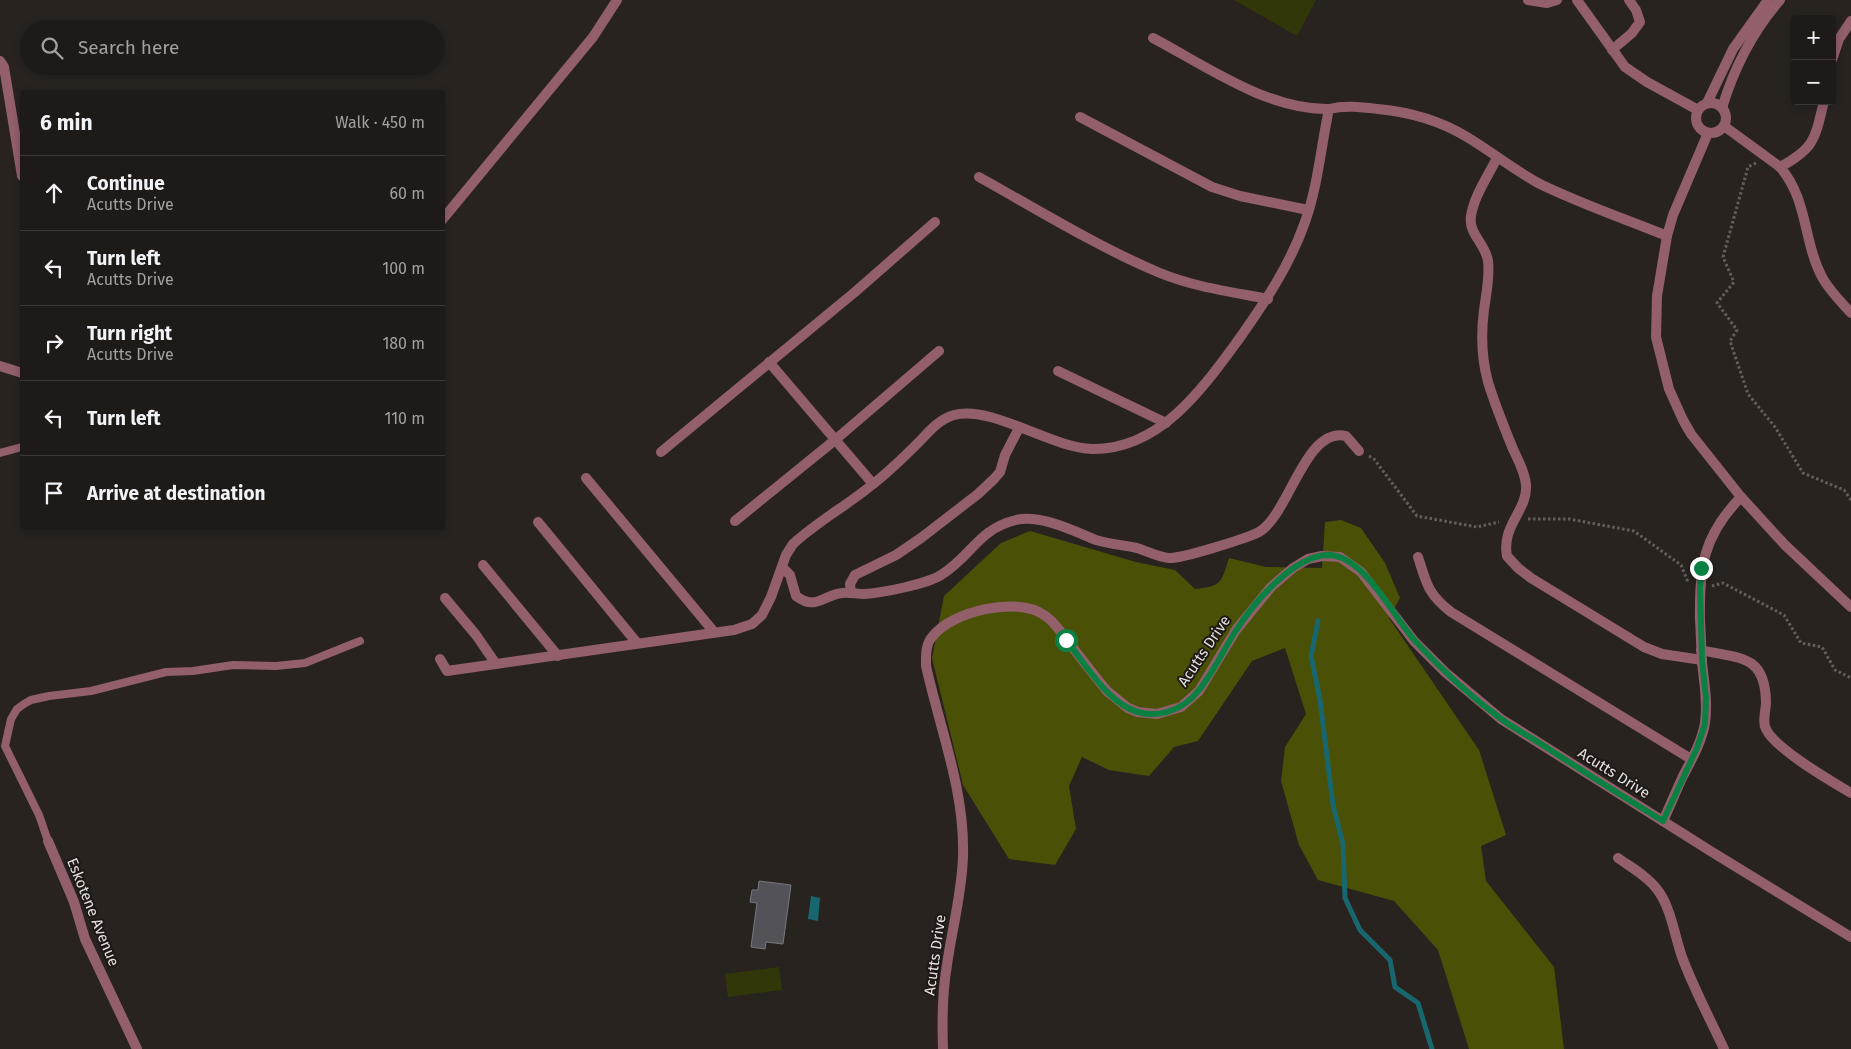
<!DOCTYPE html>
<html lang="en">
<head>
<meta charset="utf-8">
<style>
  body { margin:0; font-family:"Fira Sans",sans-serif; background:#2b2724; color:#f1f3f6 }
  .controls { position:absolute; right:15px; top:15px; display:grid; overflow:hidden; border-radius:5px; box-shadow:0 2px 8px #0003 }
  .controls button { width:45px; height:45px; display:grid; place-items:center; padding:0; border:0; border-bottom:1px solid #3c3836; background:#1e1a17; color:#f1f3f6; font:25px sans-serif }
  .stop { position:absolute; width:15px; height:15px; margin:-11px; border:4px solid #0b8043; border-radius:50%; background:#fff }
  .stop.end { background:#0b8043; border-color:#fff; box-shadow:0 1px 5px #0008 }
  .list { margin:0; padding:0; list-style:none }
  h2 { display:flex; justify-content:space-between; align-items:center; height:65px; margin:0; padding:0 20px; font-size:21px }
  h2 small { font-size:16px; font-weight:400; color:#a1a1a1 }
  .list li { display:grid; grid-template-columns:32px 1fr auto; gap:15px; align-items:center; box-sizing:border-box; height:75px; padding:0 20px; border-top:1px solid #3c3836 }
  .list b { display:block; font-size:19px; white-space:nowrap }
  .list p { margin:0; font-size:16px; white-space:nowrap; color:#a1a1a1 }
  .list em { font-size:16px; font-style:normal; color:#a1a1a1 }
  .icon { flex:none; width:28px; height:28px; fill:none; stroke:currentColor; stroke-width:2; stroke-linecap:round; stroke-linejoin:round }
  .map { position:relative; flex:none; width:1851px; height:1049px; overflow:hidden }
  .search { position:absolute; background:#1e1a17; box-shadow:0 2px 8px #0003; left:20px; top:20px; width:425px; height:55px; display:flex; align-items:center; gap:12px; box-sizing:border-box; padding:0 18px; border-radius:28px; color:#a1a1a1; font-size:19px }
  .panel { position:absolute; background:#1e1a17; box-shadow:0 2px 8px #0003; left:20px; top:90px; width:425px; height:440px; border-radius:5px }
  .map>svg:first-child { display:block }
</style>
</head>
<body>
<div class="map">
<svg width="1851" height="1049" viewBox="0 0 1851 1049">
  <rect width="100%" height="100%" fill="#28231f"/>
  <g fill="#323709">
    <path d="M1234,0H1316L1297,36Z"/>
    <path d="M779,967L782,990L728,997L725,974Z"/>
  </g>
  <path fill="#4a5107" d="M1341,520L1361,528L1385,563L1400,598L1389,618L1479,750L1506,835L1481,846L1486,881L1554,967L1564,1049H1469L1438,950L1394,901L1318,880L1299,845L1281,781L1285,747L1306,714L1285,648L1252,661L1198,741L1174,747L1149,776L1109,770L1082,757L1069,786L1076,829L1055,865L1009,859L963,785L932,658L944,596L1001,543L1030,531L1136,562L1175,570L1195,589C1222,586 1221,583 1229,558L1266,567L1322,568L1325,522Z"/>
  <path fill="#19676e" d="M811,896L820,898L818,921L808,919Z"/>
  <g fill="none" stroke-linecap="round" stroke-linejoin="round">
    <path stroke="#19676e" stroke-width="5" d="M1318,621L1311,656L1320,700L1333,805L1343,844L1345,898L1360,930L1390,960L1395,987L1418,1003L1432,1049"/>
  </g>
  <path fill="#545259" stroke="#79787f" d="M759,881L791,885L783,944L766,942L765,949L751,947L757,903L750,902L752,890H758Z"/>
  <g fill="none" stroke-linecap="round" stroke-linejoin="round">
    <g stroke="#645f5b" stroke-width="3" stroke-dasharray="2.5 2.5" stroke-linecap="butt">
      <path d="M1756,163L1748,167L1723,257L1734,282L1717,303L1737,330L1730,341L1748,394L1775,427L1803,473L1844,490L1851,500"/>
      <path d="M1369,456L1374,459L1417,516L1477,527L1499,522"/>
      <path d="M1528,519H1569L1634,531L1681,565L1688,582"/>
      <path d="M1712,586L1723,583L1784,615L1801,643L1822,647L1835,670L1851,678"/>
    </g>
    <g stroke="#925f6b" stroke-width="8">
      <path d="M0,453L22,447"/>
      <path d="M48,841L39,815L5,746L11,719L17,709L24,704L31,700L49,696L91,691L166,672L193,671L233,665L276,666L305,663L360,641"/>
    </g>
    <g stroke="#925f6b" stroke-width="10">
      <path d="M1528,0L1547,3L1557,0"/>
      <path d="M1577,0L1625,67L1647,82L1698,110"/>
      <path d="M1153,38C1206,66 1267,110 1329,109"/>
      <path d="M1612,50L1632,33L1640,22L1636,10L1629,0"/>
      <path d="M1832,60L1839,39L1851,21"/>
      <path d="M0,61L4,67L22,176"/>
      <circle cx="1711" cy="118" r="15"/>
      <path d="M1707,103L1733,49L1768,0"/>
      <path d="M1722,108C1734,68 1753,31 1780,0"/>
      <path d="M1080,117L1212,187L1240,196L1308,210"/>
      <path d="M1724,126L1780,167C1808,199 1803,241 1822,277C1829,290 1841,302 1851,313"/>
      <path d="M1708,133L1673,215L1667,236L1657,296L1656,337L1669,389L1683,420L1691,434L1741,497L1785,545L1851,607"/>
      <path d="M1497,158C1488,176 1474,196 1471,216C1468,234 1486,244 1488,261C1490,278 1486,294 1484,310C1481,333 1482,360 1488,382C1495,405 1504,427 1513,449C1518,460 1525,472 1526,485C1528,510 1501,526 1507,556L1518,568L1531,578L1644,647L1662,654L1702,660"/>
      <path d="M1780,167C1815,148 1815,139 1824,101"/>
      <path d="M979,177C1038,210 1098,247 1160,273C1194,287 1232,292 1268,299"/>
      <path d="M442,220L593,37L617,0"/>
      <path d="M769,362L873,484"/>
      <path d="M0,366L22,373"/>
      <path d="M1058,371L1166,423"/>
      <path d="M661,452L855,292L935,222"/>
      <path d="M586,478L714,632"/>
      <path d="M735,521L835,440L939,351"/>
      <path d="M538,522L637,643"/>
      <path d="M1418,557C1427,584 1427,593 1451,612L1691,759"/>
      <path d="M483,565L558,656"/>
      <path d="M782,567L790,575L796,596C816,611 823,595 842,593C849,592 857,594 864,594C882,593 927,584 941,575C971,557 978,529 1016,520C1040,514 1074,531 1096,540C1109,544 1123,545 1137,548C1147,551 1158,557 1169,558C1181,559 1244,539 1257,533C1289,518 1304,426 1346,436L1359,451"/>
      <path d="M851,593L850,584L855,575L896,555L921,538L978,494L994,479L1000,472L1005,455L1019,428"/>
      <path d="M445,598L476,635L496,664"/>
      <path d="M1701,650C1740,659 1765,654 1766,702C1766,710 1762,722 1766,729C1775,749 1831,781 1851,793"/>
      <path d="M440,659L447,671L734,630L752,624L762,615L771,597L786,555L793,544C818,521 848,505 873,484C890,471 905,456 920,441C930,430 940,419 954,415C992,405 1051,448 1092,449C1160,450 1203,388 1239,339C1265,302 1290,265 1305,222C1318,186 1321,146 1329,109C1345,105 1361,107 1378,109C1410,112 1439,120 1467,137C1492,152 1514,170 1540,184C1581,204 1625,219 1667,236"/>
      <path d="M1663,821C1670,806 1676,791 1683,776C1692,759 1702,741 1705,723C1708,702 1704,682 1702,662C1701,648 1701,634 1700,620C1699,567 1703,536 1741,497"/>
      <path d="M48,841L74,902L85,939L137,1049"/>
      <path d="M1618,858C1632,868 1649,877 1659,892C1671,909 1675,937 1682,957C1694,989 1710,1019 1724,1049"/>
      <path d="M943,1049C942,1021 942,993 947,965C952,929 962,893 963,856C965,791 940,729 926,666C926,657 925,645 932,637C951,611 1018,596 1044,615C1054,621 1060,631 1067,640C1080,657 1093,674 1107,691L1128,708L1138,712L1157,714L1181,707L1199,691L1236,630L1271,587L1293,568L1308,559L1322,556L1340,557L1361,572L1414,641L1445,672L1501,719L1712,852L1851,937"/>
    </g>
  </g>
  <g fill="none" stroke-linecap="round" stroke-linejoin="round">
    <path stroke="#0b8043" stroke-width="6" d="M1066,640C1083,661 1103,695 1128,708C1153,721 1182,712 1199,690C1213,673 1223,651 1235,632C1253,604 1292,556 1328,555C1365,555 1394,619 1417,643C1442,670 1470,696 1500,718C1513,728 1527,735 1541,744C1581,770 1622,796 1663,821L1697,748L1705,724L1706,698L1702,660L1700,589L1701,568"/>
  </g>
  <g text-anchor="middle" dominant-baseline="central" stroke-width="4" stroke-linejoin="round" paint-order="stroke">
    <g font-size="15" fill="#e4e0dd" stroke="#1f1916">
      <text transform="translate(1204 651) rotate(-56)">Acutts Drive</text>
      <text transform="translate(1614 773) rotate(32)">Acutts Drive</text>
      <text transform="translate(93 912) rotate(68)">Eskotene Avenue</text>
      <text transform="translate(935 955) rotate(-82)">Acutts Drive</text>
    </g>
  </g>
</svg>
<div class="controls">
<button>+</button>
<button>−</button>
</div>
<div class="stop" style="left:1066px;top:640px"></div>
<div class="stop end" style="left:1701px;top:568px"></div>
<div class="search"><svg class="icon" aria-label="search" viewBox="0 0 24 24"><circle cx="10" cy="10" r="6"/><path d="M15 15l6 6"/></svg>Search here</div>
<section class="panel">
<h2>6 min<small>Walk · 450 m</small></h2>
<ul class="list">
<li><svg class="icon" aria-label="ahead" viewBox="0 0 24 24"><path d="M12 20V5M6 11l6-6 6 6"/></svg><div><b>Continue</b><p>Acutts Drive</p></div><em>60 m</em></li>
<li><svg class="icon" aria-label="left" viewBox="0 0 24 24"><path d="M17 20v-9H6M10 6l-5 5 5 5"/></svg><div><b>Turn left</b><p>Acutts Drive</p></div><em>100 m</em></li>
<li><svg class="icon" aria-label="right" viewBox="0 0 24 24"><path d="M7 20v-9h11M14 6l5 5-5 5"/></svg><div><b>Turn right</b><p>Acutts Drive</p></div><em>180 m</em></li>
<li><svg class="icon" aria-label="left" viewBox="0 0 24 24"><path d="M17 20v-9H6M10 6l-5 5 5 5"/></svg><div><b>Turn left</b></div><em>110 m</em></li>
<li><svg class="icon" aria-label="arrive" viewBox="0 0 24 24"><path d="M6 21V4h12l-3 4 3 4H6"/></svg><div><b>Arrive at destination</b></div></li>
</ul>
</section>
</div>
</body>
</html>
